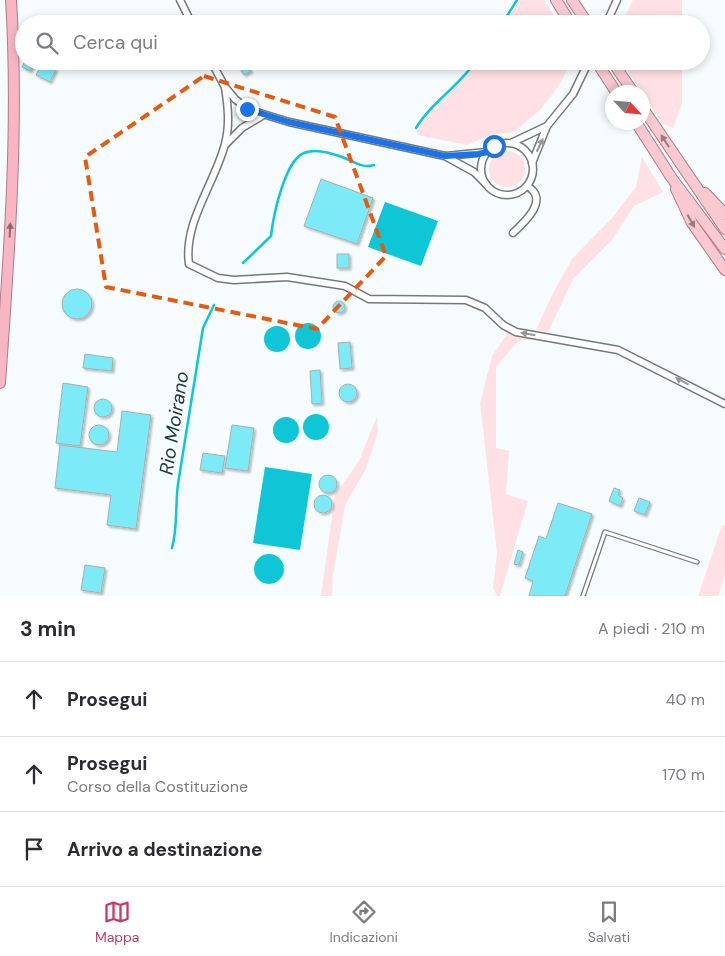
<!DOCTYPE html>
<html lang="it">
<head>
<meta charset="utf-8">
<style>
  body { margin:0; font-family:"DM Sans",sans-serif; background:#f2f2f3; color:#2b2b33 }
  .compass { position:absolute; left:605px; top:85px; width:45px; height:45px; border-radius:50%; background:#fff; box-shadow:0 2px 8px #0003; rotate:116deg }
  .stop { position:absolute; width:15px; height:15px; margin:-11px; border:4px solid #1a73e8; border-radius:50%; background:#fff }
  .stop.end { background:#1a73e8; border-color:#fff; box-shadow:0 1px 5px #0008 }
  .list { margin:0; padding:0; list-style:none }
  h2 { display:flex; justify-content:space-between; align-items:center; height:65px; margin:0; padding:0 20px; font-size:21px }
  h2 small { font-size:16px; font-weight:400; color:#7c7c81 }
  .list li { display:grid; grid-template-columns:32px 1fr auto; gap:15px; align-items:center; box-sizing:border-box; height:75px; padding:0 20px; border-top:1px solid #e1e1e2 }
  .list b { display:block; font-size:19px; white-space:nowrap }
  .list p { margin:0; font-size:16px; white-space:nowrap; color:#7c7c81 }
  .list em { font-size:16px; font-style:normal; color:#7c7c81 }
  .icon { flex:none; width:28px; height:28px; fill:none; stroke:currentColor; stroke-width:2; stroke-linecap:round; stroke-linejoin:round }
  .map { position:relative; flex:none; width:725px; height:596px; overflow:hidden }
  .search { position:absolute; background:#fff; box-shadow:0 2px 8px #0003; left:15px; right:15px; top:15px; height:55px; display:flex; align-items:center; gap:12px; box-sizing:border-box; padding:0 18px; border-radius:28px; color:#7c7c81; font-size:19px }
  .sheet { height:290px; background:#fff }
  nav { display:flex; justify-content:space-around; align-items:center; box-sizing:border-box; height:70px; border-top:1px solid #e1e1e2; background:#fff; font-size:14px; color:#7c7c81 }
  nav a { display:grid; justify-items:center; gap:2px }
  nav .on { color:#c93b65 }
  .map>svg:first-child { display:block }
</style>
</head>
<body>
<div class="map">
<svg width="725" height="596" viewBox="0 0 725 596">
  <defs>
    <filter id="shadow"><feDropShadow dx="2" dy="2" stdDeviation="1" flood-color="#0004"/></filter>
  </defs>
  <rect width="100%" height="100%" fill="#f6fcfd"/>
  <g fill="#ffe0e5">
    <path d="M519,0H544L559,24H504Z"/>
    <path d="M633,0H682V24H621Z"/>
    <path d="M477,61H571L560,84L541,109L514,132L491,135L467,145L417,135L418,126L462,81Z"/>
    <path d="M621,61H682V104L673,128L663,124Z"/>
    <circle cx="507" cy="169" r="18"/>
    <path d="M642,157L663,192L634,206L612,240L573,279L548,332L536,330L553,293L572,259L612,218L636,187Z"/>
    <path d="M509,331L539,339L518,341L496,367V448L509,451L506,494L528,501L500,596H497L493,588L497,553L480,403L492,356Z"/>
    <path d="M377,416L378,432L366,469L345,505L333,576L332,596H321L335,495L359,461Z"/>
    <path d="M722,525L725,526V575L718,596H698Z"/>
  </g>
  <g fill="#0fc6d7">
    <path d="M385,202L438,221L421,266L368,247Z"/>
    <circle cx="308" cy="336" r="13"/>
    <circle cx="277" cy="339" r="13"/>
    <circle cx="316" cy="427" r="13"/>
    <circle cx="286" cy="430" r="13"/>
    <path d="M265,467L312,474L300,550L253,543Z"/>
    <circle cx="269" cy="569" r="15"/>
  </g>
  <g fill="none" stroke-linecap="round" stroke-linejoin="round">
    <g stroke="#0fc6d7" stroke-width="2.5">
      <path d="M502,24L517,0"/>
      <path d="M416,128C431,103 459,86 476,61"/>
      <path d="M243,263L271,236C273,218 276,205 282,187C294,152 305,143 342,157C353,161 363,169 374,165"/>
      <path d="M172,548C178,526 175,506 178,484C186,432 195,380 203,328L214,305"/>
    </g>
  </g>
  <g fill="#7deaf8" stroke="#a8aeaf" filter="url(#shadow)">
    <path d="M25,61H35L30,71L22,67Z"/>
    <path d="M246,61L251,71L244,75L235,62Z"/>
    <path d="M45,64L56,69L50,82L36,75L40,67L43,68Z"/>
    <path d="M321,179L373,198L357,244L304,226Z"/>
    <rect x="337" y="254" width="12" height="14"/>
    <circle cx="77" cy="304" r="15"/>
    <circle cx="339" cy="307" r="6"/>
    <path d="M350,342L352,368L340,369L338,343Z"/>
    <path d="M85,354L113,358L112,371L83,368Z"/>
    <path d="M320,370L322,403L312,404L310,371Z"/>
    <path d="M63,383L88,387L80,446L56,443Z"/>
    <circle cx="348" cy="393" r="9"/>
    <circle cx="103" cy="408" r="9"/>
    <path d="M122,411L151,415L136,529L107,525L111,495L55,488L60,445L117,452Z"/>
    <path d="M232,425L254,428L248,471L225,468Z"/>
    <circle cx="99" cy="435" r="10"/>
    <path d="M203,453L225,456L222,473L200,470Z"/>
    <circle cx="328" cy="484" r="9"/>
    <path d="M614,488L620,490L618,495L623,498L620,506L609,501Z"/>
    <circle cx="323" cy="504" r="9"/>
    <path d="M639,498L650,502L645,515L634,511Z"/>
    <path d="M558,503L592,514L565,596H529L533,581L525,578L539,536L546,539Z"/>
    <path d="M518,550L523,552L519,565L514,564Z"/>
    <path d="M85,565L105,568L101,593L81,590Z"/>
  </g>
  <g fill="none" stroke-linecap="round" stroke-linejoin="round">
    <defs>
      <path id="service" d="M583,596L605,532L697,562"/>
      <g id="minor">
        <path d="M180,0L192,24"/>
        <path d="M606,24L617,0"/>
        <path d="M211,61L225,87L235,99L247,109L289,122L445,156L474,172L486,184"/>
        <path d="M225,87C228,107 230,125 225,144C215,183 183,223 189,264L218,278L234,280L287,277L345,286L369,299L466,300L485,308L503,325L516,332L618,350L725,404"/>
        <path d="M511,143L547,126"/>
        <circle cx="507" cy="169" r="26"/>
        <path d="M226,144L242,128L262,116"/>
        <path d="M446,156L487,152"/>
        <path d="M532,163L547,126L573,94L589,61"/>
        <path d="M513,233C525,222 550,199 527,186"/>
      </g>
      <g id="primary">
        <path d="M556,0L571,24"/>
        <path d="M572,0L588,24"/>
        <path d="M596,61L616,92"/>
        <path d="M612,61L633,92"/>
        <path d="M642,107L725,229"/>
        <path d="M636,122L671,177L725,249"/>
        <path d="M676,189L692,223L725,270"/>
        <path d="M705,193L725,214"/>
      </g>
      <path id="trunk" d="M0,383C9,256 19,128 11,0"/>
    </defs>
    <use href="#service" stroke="#737979" stroke-width="5.5"/>
    <use href="#minor" stroke="#737979" stroke-width="9"/>
    <use href="#primary" stroke="#b07b84" stroke-width="12"/>
    <use href="#trunk" stroke="#b07b84" stroke-width="12"/>
    <use href="#service" stroke="#fff" stroke-width="3"/>
    <use href="#minor" stroke="#fff" stroke-width="6"/>
    <use href="#primary" stroke="#fac8d1" stroke-width="10"/>
    <use href="#trunk" stroke="#f8b6c2" stroke-width="10"/>
  </g>
  <defs><path id="oneway-solid" d="M-6-.8H1V-3.2L6.5 0L1 3.2V.8H-6Z" transform="scale(1.25)"/></defs>
  <g fill="#947c80">
    <use href="#oneway-solid" transform="translate(665 141) rotate(-123)"/>
    <use href="#oneway-solid" transform="translate(691 221) rotate(61)"/>
  </g>
  <g fill="#969898">
    <use href="#oneway-solid" transform="translate(540 145) rotate(-65)"/>
    <use href="#oneway-solid" transform="translate(528 334) rotate(-170)"/>
    <use href="#oneway-solid" transform="translate(682 381) rotate(-152)"/>
  </g>
  <use fill="#896c72" href="#oneway-solid" transform="translate(10 230) rotate(-87)"/>
  <g fill="none" stroke-linecap="round" stroke-linejoin="round">
    <path stroke="#1a73e8" stroke-width="6" d="M247,109L289,122L445,156L478,154L488,152L494,146"/>
  </g>
  <path fill="none" stroke="#e8590c" stroke-width="4" stroke-dasharray="10 6" stroke-linejoin="round" d="M204,76L335,117L386,256L317,329L106,287L85,157Z"/>
  <g text-anchor="middle" dominant-baseline="central" stroke-width="4.5" stroke-linejoin="round" paint-order="stroke">
    <g font-size="19" font-style="italic" fill="#213a3d" stroke="#f6fcfd">
      <text transform="translate(174 423) rotate(-81)">Rio Moirano</text>
    </g>
  </g>
</svg>
<svg class="compass" viewBox="-18 -18 36 36"><path d="M0-13l5 13h-10z" fill="#e53935"/><path d="M0 13l5-13h-10z" fill="#7c7c81"/></svg>
<div class="stop" style="left:494px;top:146px"></div>
<div class="stop end" style="left:247px;top:109px"></div>
<div class="search"><svg class="icon" aria-label="search" viewBox="0 0 24 24"><circle cx="10" cy="10" r="6"/><path d="M15 15l6 6"/></svg>Cerca qui</div>
</div>
<section class="sheet">
<h2>3 min<small>A piedi · 210 m</small></h2>
<ul class="list">
<li><svg class="icon" aria-label="ahead" viewBox="0 0 24 24"><path d="M12 20V5M6 11l6-6 6 6"/></svg><div><b>Prosegui</b></div><em>40 m</em></li>
<li><svg class="icon" aria-label="ahead" viewBox="0 0 24 24"><path d="M12 20V5M6 11l6-6 6 6"/></svg><div><b>Prosegui</b><p>Corso della Costituzione</p></div><em>170 m</em></li>
<li><svg class="icon" aria-label="arrive" viewBox="0 0 24 24"><path d="M6 21V4h12l-3 4 3 4H6"/></svg><div><b>Arrivo a destinazione</b></div></li>
</ul>
</section>
<nav>
<a class="on"><svg class="icon" aria-label="map" viewBox="0 0 24 24"><path d="M3 6l6-2 6 2 6-2v14l-6 2-6-2-6 2zM9 4v14M15 6v14"/></svg>Mappa</a>
<a><svg class="icon" aria-label="directions" viewBox="0 0 24 24"><path d="M12 3l9 9-9 9-9-9zM9 14v-3h6M13 9l2 2-2 2"/></svg>Indicazioni</a>
<a><svg class="icon" aria-label="saved" viewBox="0 0 24 24"><path d="M7 4h10v16l-5-4-5 4z"/></svg>Salvati</a>
</nav>
</body>
</html>
